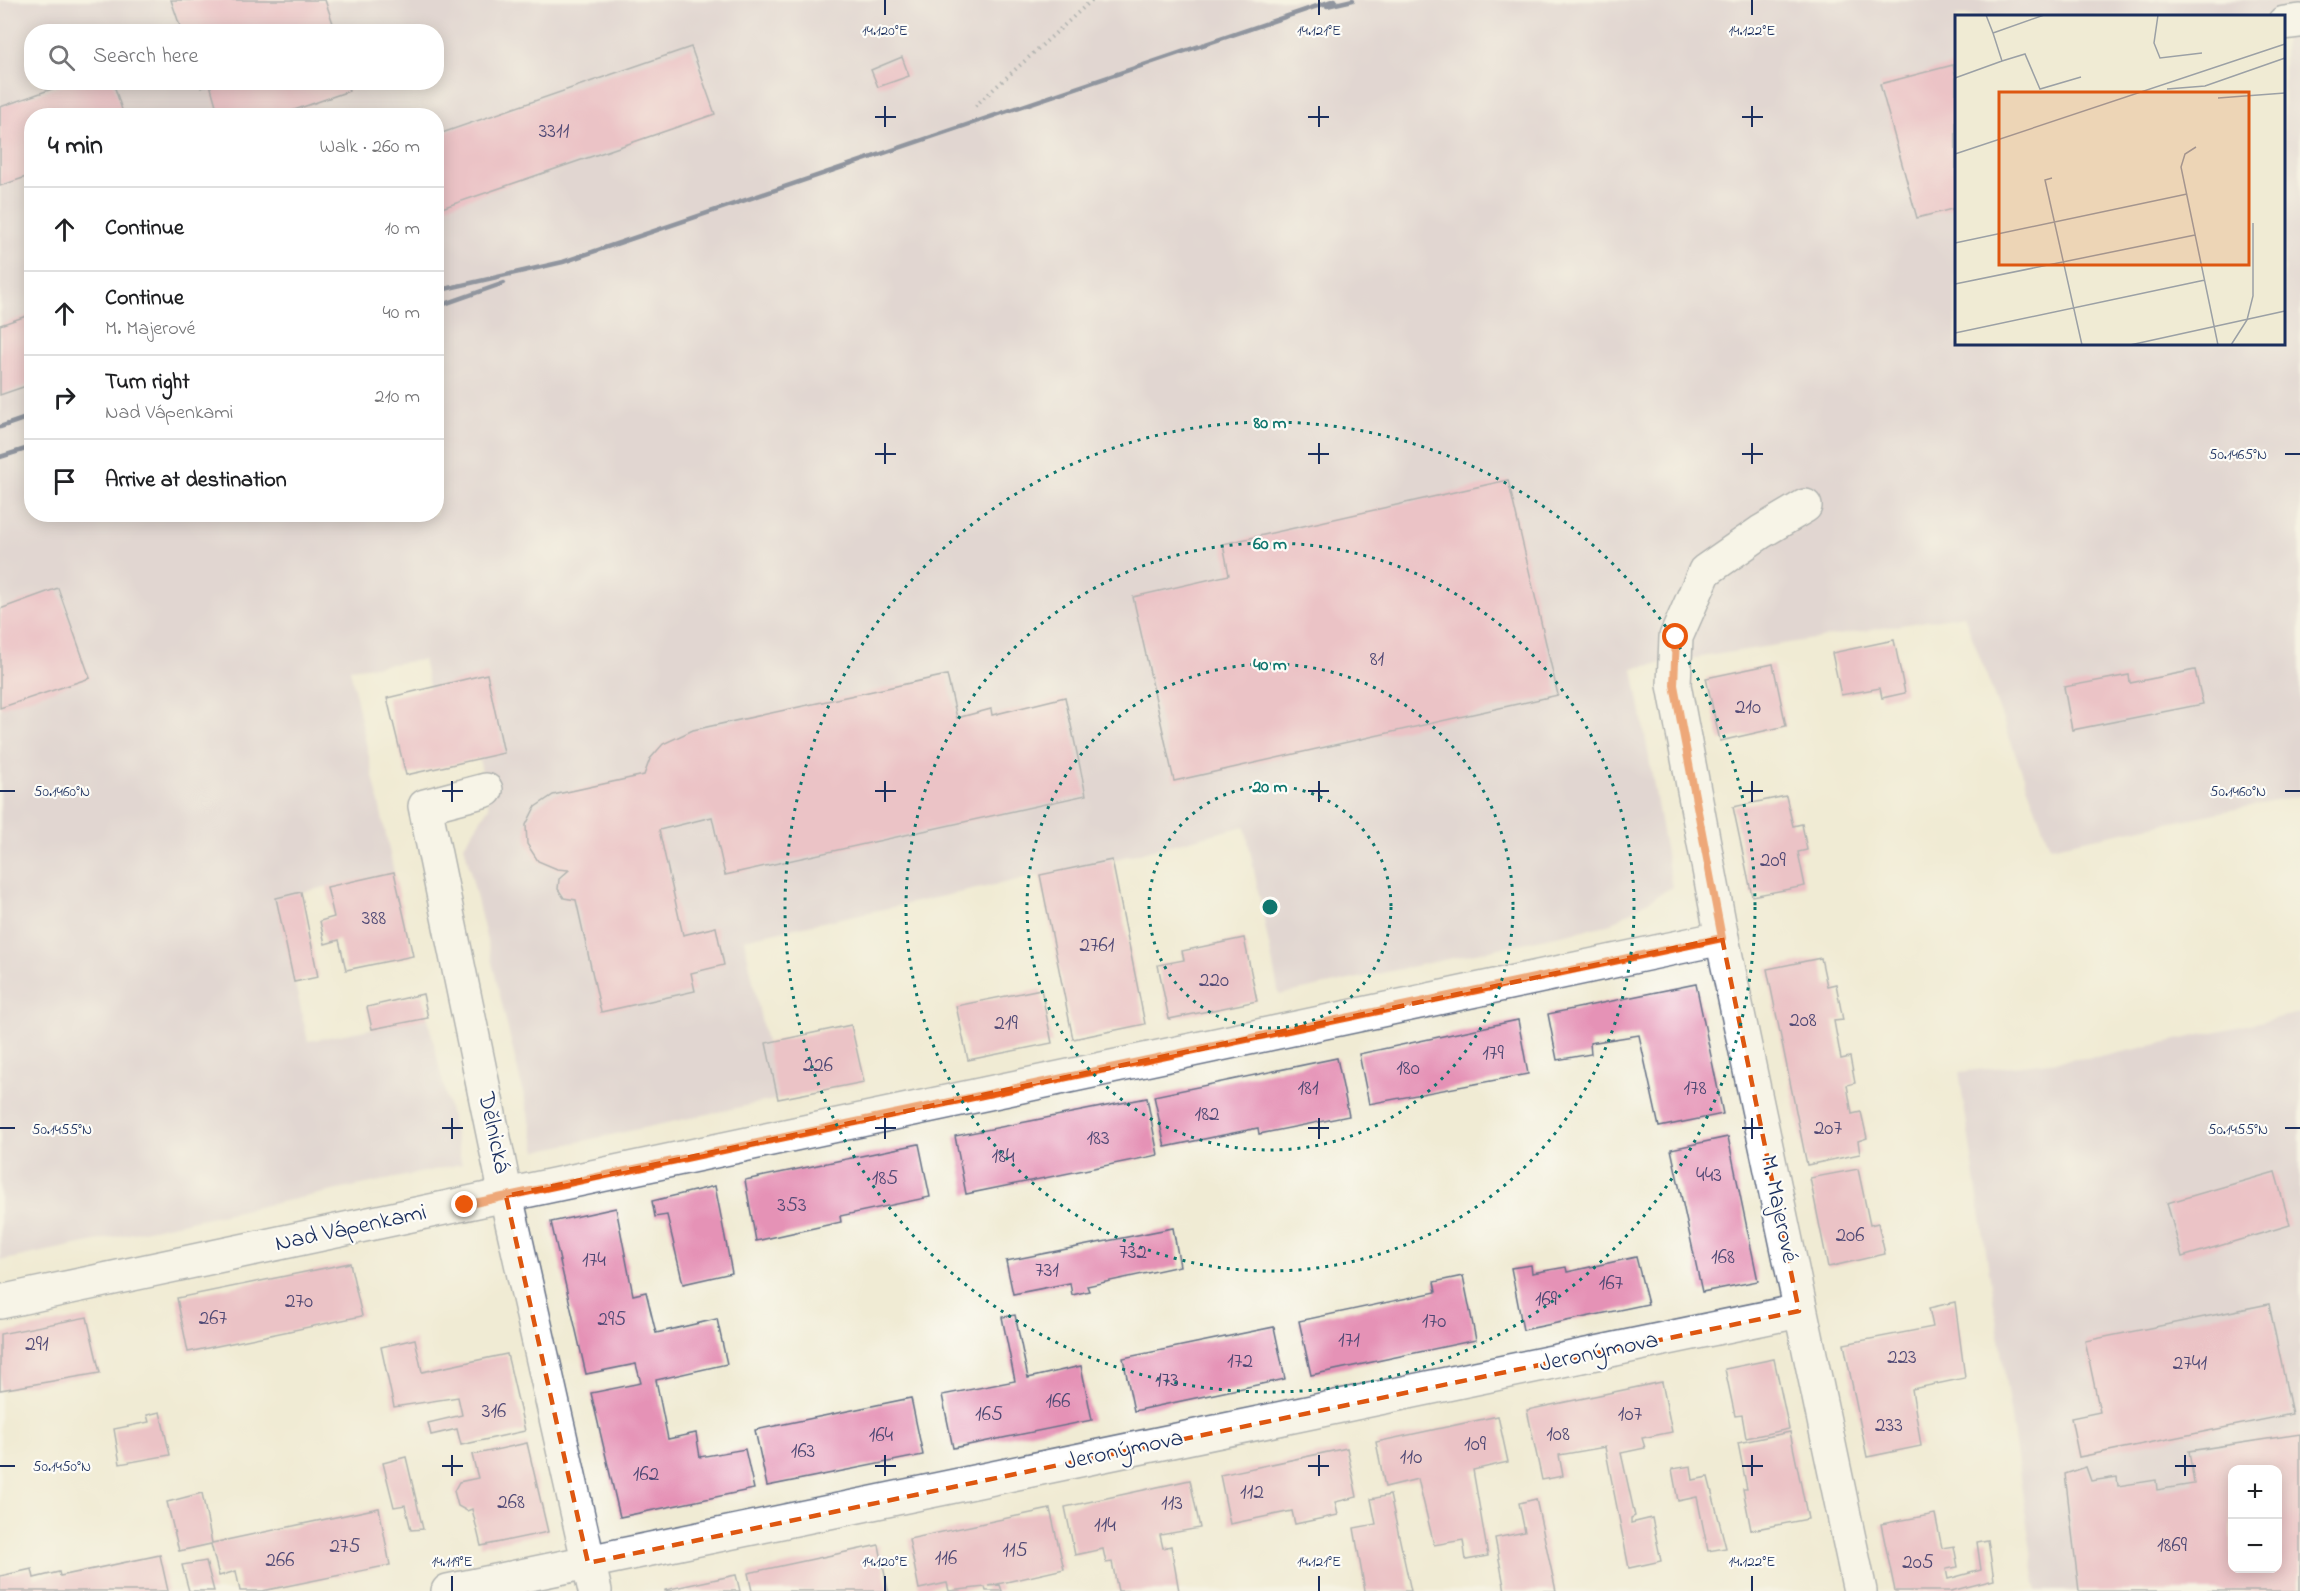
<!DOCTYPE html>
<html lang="en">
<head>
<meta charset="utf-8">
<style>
  body { margin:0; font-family:"Indie Flower",sans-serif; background:#f6f6f6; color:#202124 }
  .controls { position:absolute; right:18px; bottom:18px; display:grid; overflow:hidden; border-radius:12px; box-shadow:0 3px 15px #0003 }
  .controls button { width:54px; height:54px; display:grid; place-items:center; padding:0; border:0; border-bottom:2px solid #e0e0e0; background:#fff; color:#202124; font:30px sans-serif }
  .stop { position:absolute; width:18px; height:18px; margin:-14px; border:4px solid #ea580c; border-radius:50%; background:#fff }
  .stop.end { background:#ea580c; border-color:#fff; box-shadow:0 2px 6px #0008 }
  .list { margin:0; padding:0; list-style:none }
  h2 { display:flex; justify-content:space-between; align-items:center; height:78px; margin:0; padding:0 24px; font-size:26px }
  h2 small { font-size:20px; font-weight:400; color:#757577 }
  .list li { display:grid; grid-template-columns:39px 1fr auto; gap:18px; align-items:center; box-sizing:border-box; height:84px; padding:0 24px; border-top:2px solid #e0e0e0 }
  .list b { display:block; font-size:22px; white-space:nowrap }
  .list p { margin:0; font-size:20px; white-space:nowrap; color:#757577 }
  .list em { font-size:20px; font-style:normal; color:#757577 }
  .icon { flex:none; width:33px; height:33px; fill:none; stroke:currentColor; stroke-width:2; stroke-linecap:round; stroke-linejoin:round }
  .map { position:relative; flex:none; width:2300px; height:1591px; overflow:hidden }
  .search { position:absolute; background:#fff; box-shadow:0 3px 15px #0003; left:24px; top:24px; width:420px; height:66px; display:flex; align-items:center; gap:15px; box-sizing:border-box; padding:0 21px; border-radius:24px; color:#757577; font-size:22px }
  .panel { position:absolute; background:#fff; box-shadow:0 3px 15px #0003; left:24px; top:108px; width:420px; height:414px; border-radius:24px }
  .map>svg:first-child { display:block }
</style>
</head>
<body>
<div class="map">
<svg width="2300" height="1591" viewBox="0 0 2300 1591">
  <rect width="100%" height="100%" fill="#fdfcf7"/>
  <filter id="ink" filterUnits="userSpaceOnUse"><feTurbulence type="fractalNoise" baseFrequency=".0167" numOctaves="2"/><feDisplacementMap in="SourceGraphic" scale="12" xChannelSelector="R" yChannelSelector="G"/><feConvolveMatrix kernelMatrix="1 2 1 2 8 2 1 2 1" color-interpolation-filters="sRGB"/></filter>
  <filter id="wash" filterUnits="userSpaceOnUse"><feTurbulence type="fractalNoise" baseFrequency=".008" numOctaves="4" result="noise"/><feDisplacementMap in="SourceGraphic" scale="24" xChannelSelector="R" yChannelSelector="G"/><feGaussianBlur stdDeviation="1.35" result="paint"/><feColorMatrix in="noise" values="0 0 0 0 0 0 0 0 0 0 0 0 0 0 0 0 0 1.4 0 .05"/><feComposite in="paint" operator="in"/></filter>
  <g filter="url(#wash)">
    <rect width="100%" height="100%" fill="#f0ebd4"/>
    <g fill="#cfbdce" fill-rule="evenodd">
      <path d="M0,0H2300V796L2050,847L1964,615L1633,668L1672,887L1608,925L1279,995L1245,826L1112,860L744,939L778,1099L537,1151L464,845L489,807L475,739L430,690L423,660L350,669L394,872L276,898L308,1041L428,1018L462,1164L0,1261ZM1956,16H2284V344H1956ZM32,32H436V82H32ZM32,116H436V514H32Z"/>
      <path d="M2300,1013V1591H2037L1959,1072L2104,1056ZM2232,1470H2278V1568H2232Z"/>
    </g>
    <g id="blocks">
      <g fill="#e592b6" fill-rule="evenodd">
        <path d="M171,0H325L336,32H182Z"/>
        <path d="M691,47L715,114L436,210V135Z"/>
        <path d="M902,57L909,76L878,87L871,70Z"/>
        <path d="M1953,65L1956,77V208L1917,218L1880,84Z"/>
        <path d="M72,82H113L124,116H32V175L0,186V107Z"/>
        <path d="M199,82H346L349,91L277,116H219L210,84L201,88Z"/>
        <path d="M32,314V384L0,395V325Z"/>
        <path d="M1508,480L1558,695L1174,781L1133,597L1229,575L1223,544Z"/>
        <path d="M58,588L90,678L0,708V609Z"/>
        <path d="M1894,640L1905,693L1882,698L1880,688L1841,695L1832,653Z"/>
        <path d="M1773,664L1786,726L1720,741L1706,678Z"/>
        <path d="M2195,670L2203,704L2072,730L2064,687L2129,675L2130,683Z"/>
        <path d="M487,674L504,753L406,775L387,698Z"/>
        <path d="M947,675L957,718L991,709L992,715L1065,697L1086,795L725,875L712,817L659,830L683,935L716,927L724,965L691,973L695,991L601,1012L576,900L564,898L558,889L559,879L569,870L557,869L538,861L527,844L526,825L535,807L553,795L644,775L650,759L663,744L693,730Z"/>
        <path d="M1786,796L1793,826L1802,824L1807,850L1798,852L1805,886L1752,896L1733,807Z"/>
        <path d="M1112,860L1145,1024L1073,1039L1040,875Z"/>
        <path d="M394,872L413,956L346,970L339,940L325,944L320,921L334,917L327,887Z"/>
        <path d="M301,892L318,977L294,982L276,898Z"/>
        <path d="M1244,938L1257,1001L1169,1019L1158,965L1184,960L1182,951Z"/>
        <path d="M1821,958L1827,986L1836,984L1843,1020L1834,1021L1841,1059L1850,1057L1855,1083L1847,1085L1852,1114L1861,1112L1867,1138L1858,1141L1860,1154L1807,1165L1767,969Z"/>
        <path d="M1696,984L1723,1114L1659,1127L1639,1035L1590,1043L1591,1054L1557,1060L1548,1014Z"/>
        <path d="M1041,989L1052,1043L968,1060L956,1006Z"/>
        <path d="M423,994L428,1018L372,1029L367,1007Z"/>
        <path d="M1518,1020L1528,1074L1369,1104L1359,1054Z"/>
        <path d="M851,1025L864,1082L778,1099L766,1043Z"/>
        <path d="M1337,1058L1349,1116L1259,1134L1258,1128L1165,1147L1154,1096Z"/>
        <path d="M1147,1098L1158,1155L966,1194L955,1136Z"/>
        <path d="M1728,1137L1758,1281L1702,1292L1671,1149Z"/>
        <path d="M919,1144L930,1197L840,1216L841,1222L756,1241L745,1180Z"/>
        <path d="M1858,1169L1870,1225L1878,1223L1885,1254L1828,1267L1810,1178Z"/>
        <path d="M2275,1172L2290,1225L2182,1257L2167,1203Z"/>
        <path d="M715,1186L732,1273L683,1284L667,1215L655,1217L652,1201Z"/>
        <path d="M616,1208L633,1295L646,1292L656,1333L717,1319L727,1364L656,1380L668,1439L696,1433L700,1457L745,1449L754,1489L620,1517L591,1393L641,1383L637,1368L636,1364L586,1374L551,1222Z"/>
        <path d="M1173,1228L1180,1266L1087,1286L1089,1291L1072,1295L1070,1283L1013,1294L1006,1261Z"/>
        <path d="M1636,1257L1648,1304L1523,1330L1511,1268L1531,1265L1532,1273L1566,1267L1567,1272Z"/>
        <path d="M350,1263L362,1316L188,1352L177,1298Z"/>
        <path d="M1463,1276L1476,1340L1311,1375L1299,1321L1436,1292L1434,1282Z"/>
        <path d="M1955,1302L1965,1378L1912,1389L1921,1446L1867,1457L1844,1344L1933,1327L1929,1308Z"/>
        <path d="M2269,1304L2292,1414L2079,1457L2071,1418L2100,1412L2085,1341Z"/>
        <path d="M1015,1315L1028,1378L1081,1366L1092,1420L953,1448L942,1395L1015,1381L1002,1317Z"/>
        <path d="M87,1317L100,1373L0,1390V1334Z"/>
        <path d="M1274,1327L1285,1379L1134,1411L1123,1358Z"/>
        <path d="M415,1339L422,1372L507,1354L525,1431L461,1445L457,1429L431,1435L428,1423L462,1415L458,1397L394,1407L381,1347Z"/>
        <path d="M1774,1359L1789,1429L1746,1438L1742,1415L1735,1416L1725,1369Z"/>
        <path d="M1662,1382L1672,1432L1642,1438L1645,1448L1621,1453L1635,1516L1631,1518V1523L1652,1518L1661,1561L1629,1568L1605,1447L1559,1455L1563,1476L1542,1480L1527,1410Z"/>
        <path d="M911,1398L923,1455L767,1486L755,1430Z"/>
        <path d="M160,1412L170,1455L120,1464L114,1429L149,1422L147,1415Z"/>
        <path d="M1498,1416L1508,1462L1473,1470L1488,1556L1466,1560L1463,1540L1434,1545L1418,1479L1385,1487L1376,1442Z"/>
        <path d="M1790,1432L1808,1519L1751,1530L1743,1489H1747L1738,1443Z"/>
        <path d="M2300,1434V1591H2079L2065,1474L2086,1467L2091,1481L2117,1477L2118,1486L2156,1480L2157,1490L2194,1484L2189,1451ZM2232,1470H2278L2277,1569H2232Z"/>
        <path d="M527,1443L548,1532L481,1546L472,1509L467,1511L458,1506L454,1491L459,1482L478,1478L472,1455Z"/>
        <path d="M1347,1448L1357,1497L1335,1502L1338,1515L1295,1524L1292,1511L1230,1524L1220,1475Z"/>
        <path d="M406,1457L423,1529L411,1530L405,1505L394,1507L383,1463Z"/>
        <path d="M1691,1466L1693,1480L1708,1477L1726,1548L1708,1551L1697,1497L1678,1501L1672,1469Z"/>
        <path d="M1190,1480L1200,1528L1160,1535L1163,1548L1171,1546L1179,1591H1118L1112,1562L1106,1563L1103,1549L1075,1555L1065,1507Z"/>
        <path d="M202,1493L212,1543L379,1508L390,1565L262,1591H240L236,1571L219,1576L211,1544L179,1551L167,1502Z"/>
        <path d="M1390,1495L1411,1591H1365L1354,1528L1376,1524L1371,1499Z"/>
        <path d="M1536,1499L1556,1591H1505L1495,1538L1525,1532L1519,1503Z"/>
        <path d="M1050,1509L1064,1569L989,1586L1000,1585L1002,1591H986L985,1587L949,1591L947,1583L919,1589L909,1539Z"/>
        <path d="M1935,1514L1942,1548L1954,1546L1958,1567L1946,1569L1948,1579L1981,1570L1977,1542L1988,1540L1994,1580L1951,1591H1895L1881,1524Z"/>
        <path d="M879,1545L888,1591H752L748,1573Z"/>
        <path d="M160,1555L168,1591H0V1576L32,1569L34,1578L59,1572L60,1576Z"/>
        <path d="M206,1561L214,1591H189L182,1565Z"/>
        <path d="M736,1575L740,1591H665V1590Z"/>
      </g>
    </g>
  </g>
  <g filter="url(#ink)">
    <use href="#blocks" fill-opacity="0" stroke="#667187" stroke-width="1.5"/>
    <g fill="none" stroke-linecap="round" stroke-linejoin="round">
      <defs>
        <g id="minor">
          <path d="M2284,23L2300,21"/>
          <path d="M1805,506L1761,532L1705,571L1676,637L1674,685L1722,938L1860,1591"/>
          <path d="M486,790L425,806L506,1196L595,1591"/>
          <path d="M0,1302L1722,938"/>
          <path d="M448,1591L1799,1311"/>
        </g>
      </defs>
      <use href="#minor" stroke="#667187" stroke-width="36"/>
      <path stroke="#667187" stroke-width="4" stroke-dasharray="1.5 4.5" stroke-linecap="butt" d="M975,106L1092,0"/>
      <use href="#minor" stroke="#fff" stroke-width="33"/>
      <g stroke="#1b2f5e" stroke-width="4.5">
        <path d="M1327,6L1353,0"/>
        <path d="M436,291L563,262L1335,0"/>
        <path d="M436,307L504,283"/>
        <path d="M0,427L32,416"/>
        <path d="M0,457L32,447"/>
      </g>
    </g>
  </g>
  <g fill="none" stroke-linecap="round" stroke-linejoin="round" filter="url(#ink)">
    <path stroke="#ea580c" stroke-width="8" d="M465,1205L1722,938L1674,685L1676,637"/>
  </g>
  <path d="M0 0H2300V1591H0ZM1722,938L1799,1311L588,1563L506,1196Z" fill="#f0ebd4" fill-opacity=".55" fill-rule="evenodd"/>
  <path fill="none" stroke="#de5710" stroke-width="4.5" stroke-dasharray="12 8" stroke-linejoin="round" d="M1722,938L1799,1311L588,1563L506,1196Z"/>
  <path fill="none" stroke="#1b2f5e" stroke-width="2" d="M885,0V15M1319,0V15M1752,0V15M885,106V127M1319,106V127M1752,106V127M875,117H896M1308,117H1329M1742,117H1763M885,443V464M1319,443V464M1752,443V464M875,454H896M1308,454H1329M1742,454H1763M2285,454H2300M452,781V802M885,781V802M1319,781V802M1752,781V802M0,791H15M442,791H463M875,791H896M1308,791H1329M1742,791H1763M2285,791H2300M452,1118V1139M885,1118V1139M1319,1118V1139M1752,1118V1139M0,1128H15M442,1128H463M875,1128H896M1308,1128H1329M1742,1128H1763M2285,1128H2300M452,1455V1476M885,1455V1476M1319,1455V1476M1752,1455V1476M2185,1455V1476M0,1466H15M442,1466H463M875,1466H896M1308,1466H1329M1742,1466H1763M2175,1466H2196M452,1576V1591M885,1576V1591M1319,1576V1591M1752,1576V1591"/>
  <g fill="none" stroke="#0f766e" stroke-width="3" stroke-dasharray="3 6">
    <circle cx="1270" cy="907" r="121"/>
    <circle cx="1270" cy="907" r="243"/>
    <circle cx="1270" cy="907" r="364"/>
    <circle cx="1270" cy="907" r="485"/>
  </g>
  <g text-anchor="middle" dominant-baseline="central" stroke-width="4.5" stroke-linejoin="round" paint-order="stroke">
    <g font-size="21" fill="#4e4874">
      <text x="554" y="132">3311</text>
      <text x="1377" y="660">81</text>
      <text x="1748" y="708">210</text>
      <text x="1773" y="861">209</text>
      <text x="374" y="919">388</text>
      <text x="1097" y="946">2761</text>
      <text x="1214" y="981">220</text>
      <text x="1803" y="1021">208</text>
      <text x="1006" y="1024">219</text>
      <text x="1493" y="1054">179</text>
      <text x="818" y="1066">226</text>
      <text x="1408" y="1069">180</text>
      <text x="1308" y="1089">181</text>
      <text x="1695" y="1089">178</text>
      <text x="1207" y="1115">182</text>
      <text x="1828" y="1129">207</text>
      <text x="1098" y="1139">183</text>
      <text x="1003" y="1157">184</text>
      <text x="1709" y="1176">443</text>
      <text x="885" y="1179">185</text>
      <text x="792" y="1206">353</text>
      <text x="1850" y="1236">206</text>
      <text x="1133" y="1253">732</text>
      <text x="1723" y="1258">168</text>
      <text x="594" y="1261">174</text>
      <text x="1047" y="1271">731</text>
      <text x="1611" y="1284">167</text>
      <text x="1546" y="1300">169</text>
      <text x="299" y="1302">270</text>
      <text x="213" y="1319">267</text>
      <text x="612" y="1320">295</text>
      <text x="1434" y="1322">170</text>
      <text x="1349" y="1341">171</text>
      <text x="37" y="1345">291</text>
      <text x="1902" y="1358">223</text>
      <text x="1240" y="1362">172</text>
      <text x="2190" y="1364">2741</text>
      <text x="1167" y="1381">173</text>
      <text x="1058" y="1402">166</text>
      <text x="494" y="1412">316</text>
      <text x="989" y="1415">165</text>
      <text x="1630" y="1415">107</text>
      <text x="1889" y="1426">233</text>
      <text x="1558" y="1435">108</text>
      <text x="881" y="1436">164</text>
      <text x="1475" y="1445">109</text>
      <text x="803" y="1452">163</text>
      <text x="1411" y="1458">110</text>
      <text x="646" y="1475">162</text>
      <text x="1252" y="1493">112</text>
      <text x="511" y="1503">268</text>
      <text x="1172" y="1504">113</text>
      <text x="1105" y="1526">114</text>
      <text x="2172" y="1546">1869</text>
      <text x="345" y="1547">275</text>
      <text x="1015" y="1551">115</text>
      <text x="946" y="1559">116</text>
      <text x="280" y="1561">266</text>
      <text x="1918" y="1563">205</text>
    </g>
    <g font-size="24" fill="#1b2f5e" stroke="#fdfcf7">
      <text transform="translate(493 1133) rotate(78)">Dělnická</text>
      <text transform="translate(1778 1209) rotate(78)">M. Majerové</text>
      <text transform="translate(351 1229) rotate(-12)">Nad Vápenkami</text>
      <text transform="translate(1599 1353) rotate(-12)">Jeronýmova</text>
      <text transform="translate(1124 1451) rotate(-12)">Jeronýmova</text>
    </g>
  </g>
  <g transform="translate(1955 15)">
    <rect width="330" height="330" fill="#f0ebd4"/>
    <path fill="none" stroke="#9ba0a5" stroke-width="1.5" d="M31,0L38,18M203,0L199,28L205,43L247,38M47,46L70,39L85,74L126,62M0,63L47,46L38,18L89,0M212,74L250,71L330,43M263,83L330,78M241,132L230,139L226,152L263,330M0,139L330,29M97,163L90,165L127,330M0,228L232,179M0,269L240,220M0,318L250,265M175,330L330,296M276,330L292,305L298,281V208"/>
    <path fill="#de5710" fill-opacity="0.15" stroke="#de5710" stroke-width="3" d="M44,77H294V250H44Z"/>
    <rect width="330" height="330" fill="none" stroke="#1b2f5e" stroke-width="3"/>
  </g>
  <g font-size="15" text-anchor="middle" fill="#1b2f5e" stroke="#fdfcf7" stroke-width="4.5" stroke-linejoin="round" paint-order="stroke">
    <text x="885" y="35">14.120°E</text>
    <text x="1319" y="35">14.121°E</text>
    <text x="1752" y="35">14.122°E</text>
    <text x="2238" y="459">50.1465°N</text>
    <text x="62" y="796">50.1460°N</text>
    <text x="2238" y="796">50.1460°N</text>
    <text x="62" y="1134">50.1455°N</text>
    <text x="2238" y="1134">50.1455°N</text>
    <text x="62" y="1471">50.1450°N</text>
    <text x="452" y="1566">14.119°E</text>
    <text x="885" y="1566">14.120°E</text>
    <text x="1319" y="1566">14.121°E</text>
    <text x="1752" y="1566">14.122°E</text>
  </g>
  <circle cx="1270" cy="907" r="9" fill="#0f766e" stroke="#fdfcf7" stroke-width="3"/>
  <g font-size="18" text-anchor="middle" font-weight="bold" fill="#0f766e" stroke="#fdfcf7" stroke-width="4.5" stroke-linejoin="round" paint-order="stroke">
    <text x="1270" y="428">80 m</text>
    <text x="1270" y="549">60 m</text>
    <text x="1270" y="670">40 m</text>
    <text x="1270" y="792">20 m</text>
  </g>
</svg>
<div class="controls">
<button>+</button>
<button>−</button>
</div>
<div class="stop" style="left:1676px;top:637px"></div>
<div class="stop end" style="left:465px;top:1205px"></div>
<div class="search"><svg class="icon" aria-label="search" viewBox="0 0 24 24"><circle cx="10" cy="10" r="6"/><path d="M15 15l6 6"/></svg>Search here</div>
<section class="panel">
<h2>4 min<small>Walk · 260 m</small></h2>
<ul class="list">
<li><svg class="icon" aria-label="ahead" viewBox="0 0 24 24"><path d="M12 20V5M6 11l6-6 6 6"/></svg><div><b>Continue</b></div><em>10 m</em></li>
<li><svg class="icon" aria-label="ahead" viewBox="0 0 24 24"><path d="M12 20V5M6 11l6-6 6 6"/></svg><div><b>Continue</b><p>M. Majerové</p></div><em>40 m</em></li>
<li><svg class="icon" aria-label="right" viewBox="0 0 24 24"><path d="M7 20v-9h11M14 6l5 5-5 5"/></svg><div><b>Turn right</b><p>Nad Vápenkami</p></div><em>210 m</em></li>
<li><svg class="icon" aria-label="arrive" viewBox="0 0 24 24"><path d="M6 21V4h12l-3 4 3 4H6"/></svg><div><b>Arrive at destination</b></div></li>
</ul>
</section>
</div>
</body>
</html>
